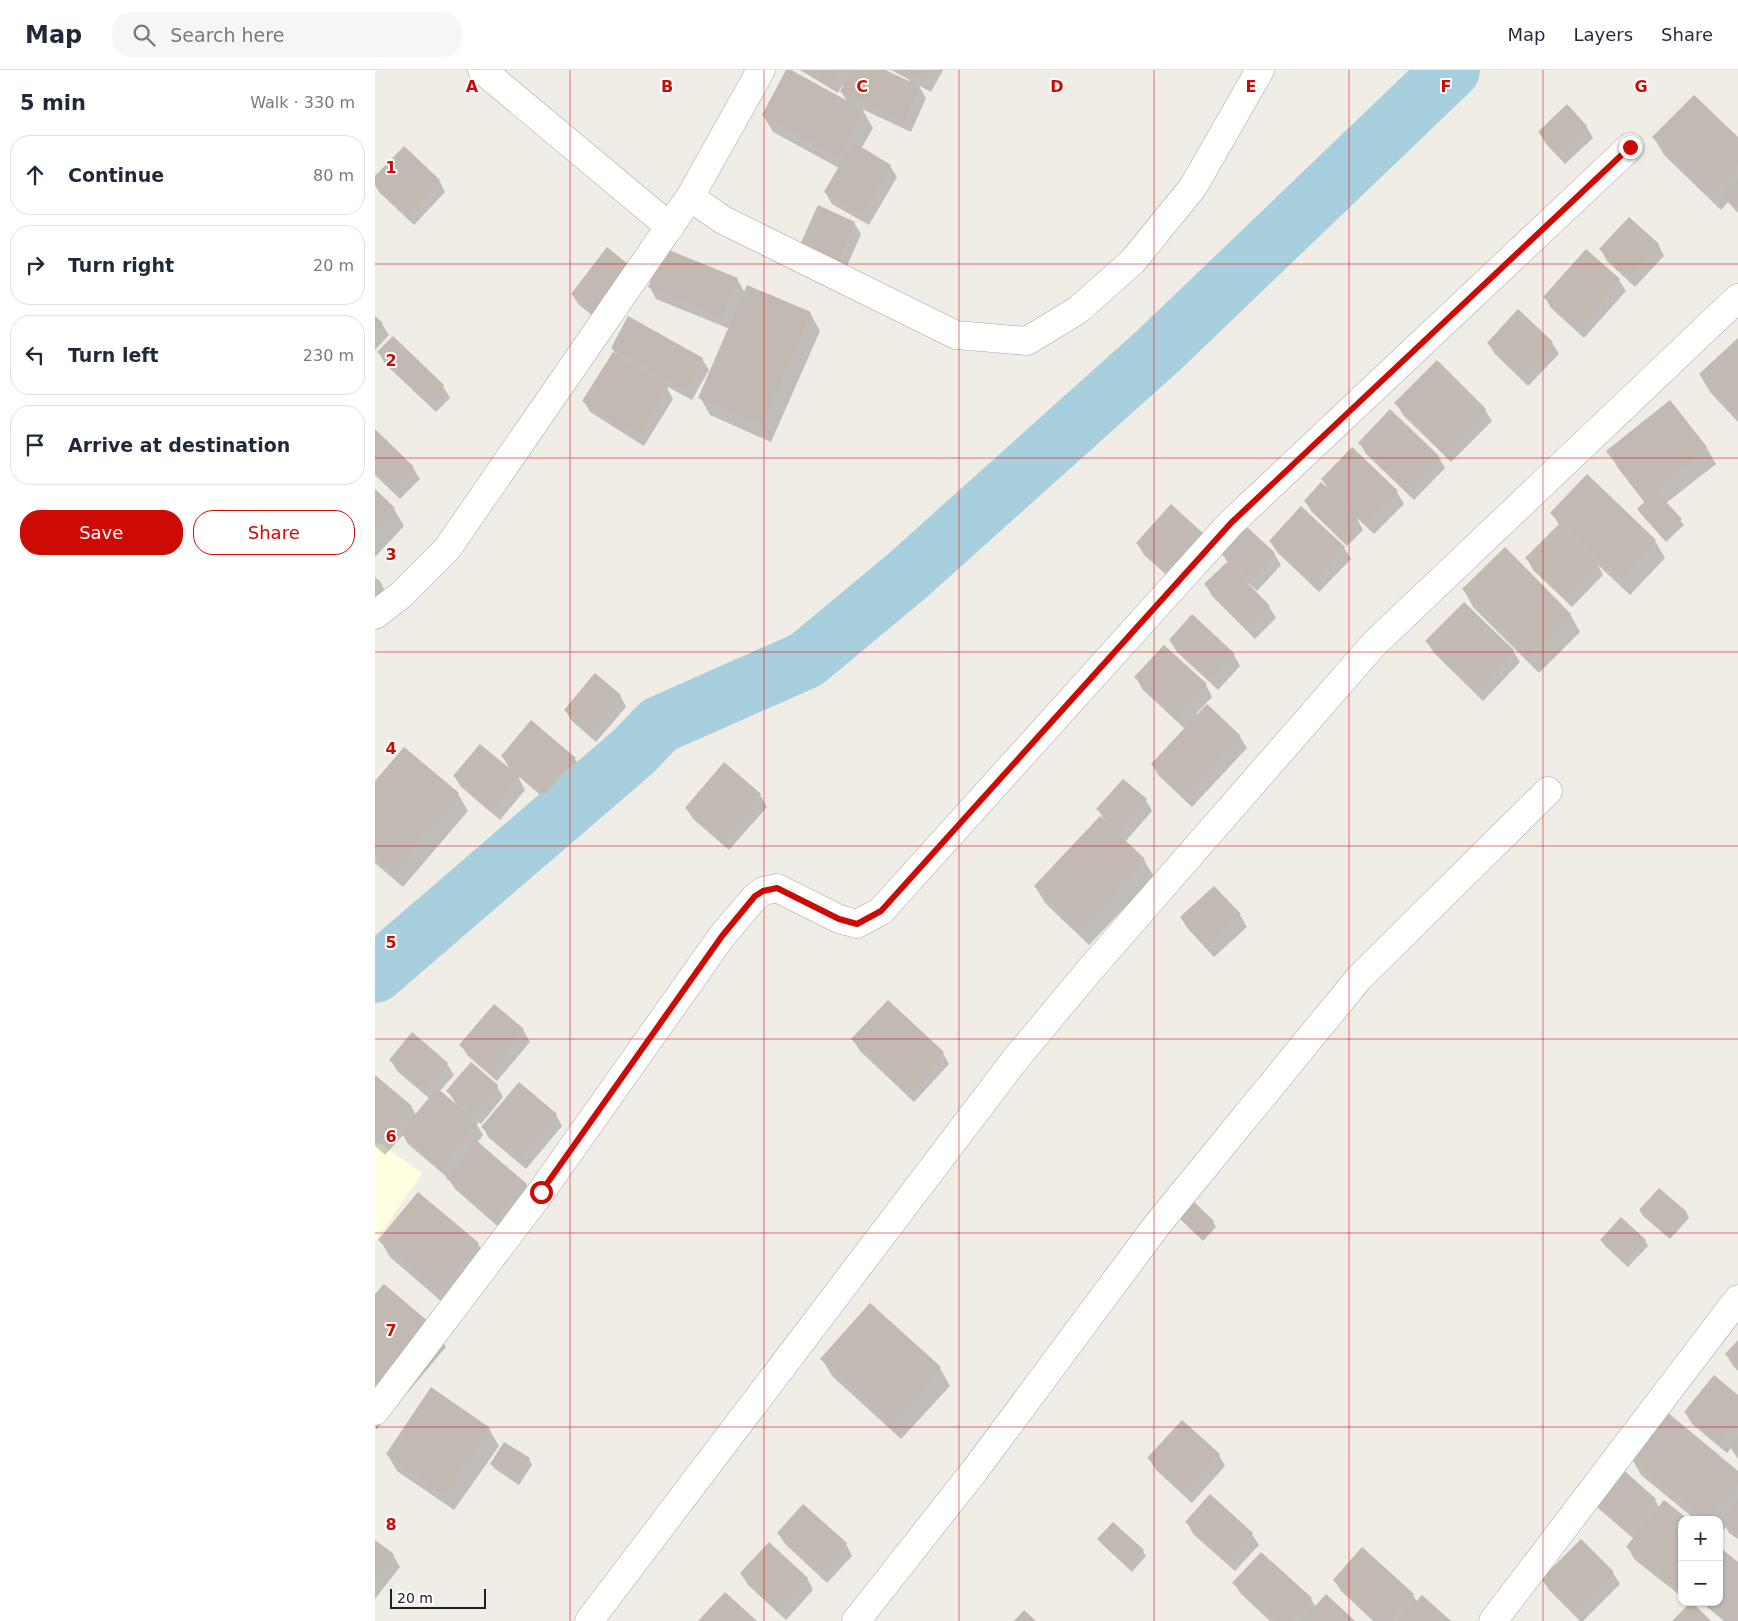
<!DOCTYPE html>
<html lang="en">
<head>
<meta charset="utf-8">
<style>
  body { margin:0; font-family:"DejaVu Sans",sans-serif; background:#f6f6f7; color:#1f2937 }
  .controls { position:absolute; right:15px; bottom:15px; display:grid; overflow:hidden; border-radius:10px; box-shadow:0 1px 4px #0004 }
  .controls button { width:45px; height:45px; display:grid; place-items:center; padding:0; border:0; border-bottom:1px solid #e0e1e3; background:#fff; color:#1f2937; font:25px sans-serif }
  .scale { position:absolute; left:15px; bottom:12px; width:96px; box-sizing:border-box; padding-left:5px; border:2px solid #202020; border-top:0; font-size:14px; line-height:18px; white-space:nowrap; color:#202020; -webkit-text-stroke:4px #fff; paint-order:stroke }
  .stop { position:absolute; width:15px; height:15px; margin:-11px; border:4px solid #cd0a03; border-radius:50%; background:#fff }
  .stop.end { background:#cd0a03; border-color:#fff; box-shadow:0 1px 5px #0008 }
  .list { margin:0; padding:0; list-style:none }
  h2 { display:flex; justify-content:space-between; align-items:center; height:65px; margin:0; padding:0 20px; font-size:21px }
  h2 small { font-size:16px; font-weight:400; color:#747a83 }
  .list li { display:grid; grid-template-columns:32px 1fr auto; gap:15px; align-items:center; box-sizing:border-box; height:80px; margin:0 10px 10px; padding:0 10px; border:1px solid #e0e1e3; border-radius:20px }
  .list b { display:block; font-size:19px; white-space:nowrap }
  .list em { font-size:16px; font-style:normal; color:#747a83 }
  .actions { display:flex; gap:10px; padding:15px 20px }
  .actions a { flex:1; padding:11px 0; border:1px solid #cd0a03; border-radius:20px; text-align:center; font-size:18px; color:#cd0a03 }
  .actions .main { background:#cd0a03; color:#fff }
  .icon { flex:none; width:28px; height:28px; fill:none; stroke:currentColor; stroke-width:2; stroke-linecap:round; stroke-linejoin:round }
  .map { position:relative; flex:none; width:1363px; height:1551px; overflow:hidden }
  header { display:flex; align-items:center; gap:30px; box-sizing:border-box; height:70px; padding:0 25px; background:#fff; border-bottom:1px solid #e0e1e3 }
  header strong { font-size:24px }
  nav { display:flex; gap:28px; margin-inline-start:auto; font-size:18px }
  .search { width:350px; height:45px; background:#f6f6f7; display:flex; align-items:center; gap:12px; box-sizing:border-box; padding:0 18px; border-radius:20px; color:#747a83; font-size:19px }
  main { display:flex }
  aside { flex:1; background:#fff }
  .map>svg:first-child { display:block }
</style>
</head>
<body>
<header>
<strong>Map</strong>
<div class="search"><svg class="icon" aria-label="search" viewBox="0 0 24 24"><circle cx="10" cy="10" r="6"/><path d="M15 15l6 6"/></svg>Search here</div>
<nav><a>Map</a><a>Layers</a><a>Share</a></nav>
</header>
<main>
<aside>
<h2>5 min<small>Walk · 330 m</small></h2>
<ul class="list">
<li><svg class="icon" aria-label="ahead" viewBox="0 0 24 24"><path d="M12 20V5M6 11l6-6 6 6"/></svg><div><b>Continue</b></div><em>80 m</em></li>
<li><svg class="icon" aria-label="right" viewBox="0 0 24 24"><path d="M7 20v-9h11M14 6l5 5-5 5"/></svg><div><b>Turn right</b></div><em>20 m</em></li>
<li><svg class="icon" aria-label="left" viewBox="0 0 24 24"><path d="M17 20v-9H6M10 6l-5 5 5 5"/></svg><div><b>Turn left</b></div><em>230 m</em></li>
<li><svg class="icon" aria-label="arrive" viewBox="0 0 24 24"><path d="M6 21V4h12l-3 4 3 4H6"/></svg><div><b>Arrive at destination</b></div></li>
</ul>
<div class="actions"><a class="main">Save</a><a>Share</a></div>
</aside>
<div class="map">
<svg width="1363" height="1551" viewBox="0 0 1363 1551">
  <rect width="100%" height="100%" fill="#f0ede6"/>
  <path fill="#feffe1" d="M0,1070L47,1103L0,1172Z"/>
  <g fill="#0003">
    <path d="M412,0L473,33L466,21L469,15L468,14L463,23L425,0H507L534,12L535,10L516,0H568L556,22L543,15L551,28L536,62L487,39L498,58L486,79L515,96L522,107L494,155L457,134L450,122L464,98L398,62L388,45Z"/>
    <path d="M1211,56L1218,68L1190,94L1171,74L1164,62Z"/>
    <path d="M1279,68L1363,69V143L1353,132L1346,140L1289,85Z"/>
    <path d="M0,108L64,110L70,122L39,155L4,122L0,115Z"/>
    <path d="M479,153L486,164L468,205L432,189Z"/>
    <path d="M1283,174L1289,186L1260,217L1232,191L1226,180Z"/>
    <path d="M232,179L228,254L204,235L197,224Z"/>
    <path d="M362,209L370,223L435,243L445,261L396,372L335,345L325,327L355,259L281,229L275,217Z"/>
    <path d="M1244,210L1251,221L1209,268L1176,238L1170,227Z"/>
    <path d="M0,247L7,254L14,265L0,280Z"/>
    <path d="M18,267L68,316L75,328L61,342L10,294L4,282Z"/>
    <path d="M1363,270V352L1335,322L1325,305Z"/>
    <path d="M1113,273H1177L1184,284L1153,316L1120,284Z"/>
    <path d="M237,278L327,289L334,300L317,330L291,316L298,329L269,376L215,342L209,331L242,286Z"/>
    <path d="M1021,333L1110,340L1117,351L1076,392L1028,345Z"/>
    <path d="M0,361L38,398L45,409L25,429L0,405Z"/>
    <path d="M985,373L1063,386L1070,398L1039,430L991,384Z"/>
    <path d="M1331,377L1341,394L1291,433L1309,455L1291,472L1266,444L1263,439L1270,433L1243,398L1233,381Z"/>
    <path d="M948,410L1022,422L1029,434L999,464L982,448L988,460L972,476L937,442L930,431L954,421Z"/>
    <path d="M0,420L19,439L29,456L0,487Z"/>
    <path d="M1177,443L1280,471L1290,488L1255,525L1223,495L1228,505L1197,537L1158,500L1152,488L1184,455Z"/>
    <path d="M830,466L804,516L769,485L762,473Z"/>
    <path d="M895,471L969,478L976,489L944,522L902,482Z"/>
    <path d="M847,483H899L906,495L882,521L873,513L872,514L894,537L901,548L880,569L837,526L831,515L853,493Z"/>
    <path d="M0,507L5,511L11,523L0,535Z"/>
    <path d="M1089,520L1195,544L1205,562L1164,603L1098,537Z"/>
    <path d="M1089,533L1138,581L1145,592L1108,631L1059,583L1052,572Z"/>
    <path d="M795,571L859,585L865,596L843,620L802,582Z"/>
    <path d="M761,607L831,615L837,627L821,644L865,667L872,678L817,737L784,706L777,695L810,659L767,619Z"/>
    <path d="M245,625L251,637L221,672L197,651L190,640Z"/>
    <path d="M127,686L200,689L206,701L177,735L142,705L150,720L125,750L86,717L79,706L136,701Z"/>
    <path d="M349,694L385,725L392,737L354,780L318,749L311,738Z"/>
    <path d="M0,713L83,724L93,741L28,817L0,793Z"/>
    <path d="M771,730L777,741L750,772L769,790L779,807L714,875L670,833L660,816L730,752L723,739Z"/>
    <path d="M839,817L865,845L872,857L839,887L813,859L806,848Z"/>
    <path d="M119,936L148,960L155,972L122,1011L93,986L86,975Z"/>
    <path d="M478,970L568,983L574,994L539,1032L485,981Z"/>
    <path d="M16,990L72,994L79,1005L64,1022L82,1036L73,1021L122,1016L128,1027L106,1054L99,1050L108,1065L102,1073L151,1115L158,1126L128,1161L80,1119L73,1108L33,1074L28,1065L10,1085L0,1076V1007L36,1036L41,1045L55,1029L22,1001Z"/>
    <path d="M181,1045L187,1056L151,1099L114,1068L108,1057Z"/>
    <path d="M43,1124L103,1174L113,1191L74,1238L15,1187L5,1170Z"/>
    <path d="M1265,1141L1311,1142L1314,1148L1295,1169L1268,1146Z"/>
    <path d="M803,1144L838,1152L841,1157L828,1171L806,1150Z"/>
    <path d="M1226,1170H1270L1273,1176L1253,1197L1230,1176Z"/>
    <path d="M0,1226L61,1260L71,1277L1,1360Z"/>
    <path d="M1363,1272V1301L1358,1296L1351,1284Z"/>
    <path d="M447,1289L565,1298L575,1316L526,1369L457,1306Z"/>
    <path d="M1363,1326V1389L1356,1378L1352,1383L1317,1354L1310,1342Z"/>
    <path d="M114,1359L124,1376L79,1440L22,1401L12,1384Z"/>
    <path d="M844,1385L850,1396L817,1433L781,1400L774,1389Z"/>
    <path d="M1256,1387L1363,1403V1469L1354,1463L1351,1457L1344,1465V1450H1321L1266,1405Z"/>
    <path d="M154,1389L157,1395L144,1415L120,1399L116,1394Z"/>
    <path d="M1244,1397L1280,1430L1284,1437L1307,1450V1527L1259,1489L1253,1477L1259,1469L1224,1439L1217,1427Z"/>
    <path d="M812,1452L877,1464L884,1475L860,1501L818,1464Z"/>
    <path d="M403,1463L471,1474L477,1486L452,1513L410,1474Z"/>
    <path d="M724,1469L768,1481L771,1486L757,1502L727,1474Z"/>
    <path d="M0,1471L18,1485L25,1497L0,1529Z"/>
    <path d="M1206,1471L1238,1503L1245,1514L1208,1551H1205L1174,1520L1167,1509Z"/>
    <path d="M1344,1480L1363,1493V1551H1349L1326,1532H1344Z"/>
    <path d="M366,1504L432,1508L438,1520L411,1550L373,1515Z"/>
    <path d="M959,1510L1038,1525L1042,1532L1074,1551H998L966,1521Z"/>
    <path d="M859,1513L936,1529L941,1537L978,1551H895L866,1524Z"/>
  </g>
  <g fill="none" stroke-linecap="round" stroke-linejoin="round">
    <path stroke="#a7cfdd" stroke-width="58" d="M0,904L258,682L284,655L431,590L532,506L785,279L1076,0"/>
  </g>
  <g fill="#c1b9b2">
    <path d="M411,0H416L489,40L463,87L387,45Z"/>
    <path d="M434,0H463L456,12Z"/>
    <path d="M475,0H510L545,16L529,51L465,22Z"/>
    <path d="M529,0H555L549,11Z"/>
    <path d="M1319,25L1363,67V95L1335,123L1277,67Z"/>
    <path d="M1192,34L1212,56L1183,84L1163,62Z"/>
    <path d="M478,72L516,95L487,145L449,122Z"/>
    <path d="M29,76L65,110L32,144L0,114V106Z"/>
    <path d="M1363,108V140L1347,123Z"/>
    <path d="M443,135L480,152L461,195L424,177Z"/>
    <path d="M1254,147L1284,174L1253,206L1224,179Z"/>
    <path d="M232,177L258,198L221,244L196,224Z"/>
    <path d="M289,178L363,208L347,247L273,217Z"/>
    <path d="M1211,179L1245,209L1202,257L1168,227Z"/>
    <path d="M372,215L436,242L387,355L323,328Z"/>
    <path d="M1143,239L1178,272L1146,305L1112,273Z"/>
    <path d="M0,246L8,253L0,262Z"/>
    <path d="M253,246L328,288L311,320L236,278Z"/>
    <path d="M18,266L69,315L54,331L2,282Z"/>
    <path d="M1363,268V347L1324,304Z"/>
    <path d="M238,282L293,317L262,366L207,331Z"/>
    <path d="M1062,290L1111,339L1069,382L1019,333Z"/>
    <path d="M1295,330L1332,377L1267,427L1231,381Z"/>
    <path d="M1015,339L1064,386L1032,419L983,373Z"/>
    <path d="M0,359L39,397L18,418L0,401Z"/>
    <path d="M977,377L1023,421L992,453L946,409Z"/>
    <path d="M1212,404L1281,470L1244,509L1175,443Z"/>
    <path d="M946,412L983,447L965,466L929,431Z"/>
    <path d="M0,419L20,438L0,459Z"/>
    <path d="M1281,421L1307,449L1288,467L1262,439Z"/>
    <path d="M796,434L831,466L797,505L761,473Z"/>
    <path d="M926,436L970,477L937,512L894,471Z"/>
    <path d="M870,455L900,483L875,510L845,483Z"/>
    <path d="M1183,455L1222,493L1190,526L1150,488Z"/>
    <path d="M1130,477L1196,544L1153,586L1087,519Z"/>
    <path d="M852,492L895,536L873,558L829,514Z"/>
    <path d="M1089,532L1139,580L1101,620L1050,571Z"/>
    <path d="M817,544L860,584L836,609L794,570Z"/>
    <path d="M789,575L832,614L802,647L759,607Z"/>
    <path d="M220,603L246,625L214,662L189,640Z"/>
    <path d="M832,634L866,666L810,726L776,694Z"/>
    <path d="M156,650L201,688L170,724L126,686Z"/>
    <path d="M105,674L145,707L118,739L78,706Z"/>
    <path d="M29,677L84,723L18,801L0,786V711Z"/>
    <path d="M349,692L386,724L347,770L310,738Z"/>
    <path d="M748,709L772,729L745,759L721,739Z"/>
    <path d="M725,746L770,789L703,859L659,816Z"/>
    <path d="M839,816L866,844L831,877L805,847Z"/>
    <path d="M513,930L569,982L532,1022L476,969Z"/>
    <path d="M119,934L149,959L115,1000L84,975Z"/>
    <path d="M37,962L73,993L50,1020L14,990Z"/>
    <path d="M96,992L123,1015L99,1044L71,1021Z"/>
    <path d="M0,1005L37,1036L3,1074L0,1072Z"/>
    <path d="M144,1012L182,1044L144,1089L106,1057Z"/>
    <path d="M62,1018L103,1053L65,1097L25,1063Z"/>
    <path d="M102,1071L152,1114L121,1150L71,1108Z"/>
    <path d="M1284,1118L1312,1142L1291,1165L1264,1140Z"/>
    <path d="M43,1122L104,1173L64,1221L3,1170Z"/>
    <path d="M816,1129L839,1151L824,1166L801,1144Z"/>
    <path d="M1246,1147L1271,1170L1250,1193L1225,1170Z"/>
    <path d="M9,1214L62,1259L0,1333V1224Z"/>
    <path d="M495,1233L566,1297L515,1353L445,1289Z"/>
    <path d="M1363,1270V1297L1350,1284Z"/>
    <path d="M1339,1305L1363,1325V1351L1345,1373L1309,1342Z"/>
    <path d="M56,1317L115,1358L69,1424L11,1384Z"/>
    <path d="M1292,1342L1363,1401V1413L1333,1450H1330L1254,1387Z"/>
    <path d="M807,1350L845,1384L810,1422L772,1388Z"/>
    <path d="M1363,1368V1385L1355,1377Z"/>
    <path d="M129,1372L155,1388L140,1410L115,1394Z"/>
    <path d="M1244,1396L1281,1429L1254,1461L1216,1427Z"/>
    <path d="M835,1424L878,1463L853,1491L810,1452Z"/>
    <path d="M1363,1428V1463L1346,1451Z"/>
    <path d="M1289,1430L1314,1450H1307V1514L1303,1519L1251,1477Z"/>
    <path d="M428,1434L472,1473L445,1502L402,1463Z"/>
    <path d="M738,1452L769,1480L753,1497L722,1469Z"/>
    <path d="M1206,1469L1239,1502L1199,1542L1166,1509Z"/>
    <path d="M0,1470L19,1484L0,1509Z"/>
    <path d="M394,1472L433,1508L404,1539L365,1503Z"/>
    <path d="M987,1477L1039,1524L1015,1551H1003L958,1510Z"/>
    <path d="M1347,1479L1363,1492V1551H1355L1332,1532H1344V1482Z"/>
    <path d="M886,1482L937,1528L916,1551H900L857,1513Z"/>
    <path d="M350,1522L382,1551H323Z"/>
    <path d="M951,1524L980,1551H927Z"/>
    <path d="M1047,1525L1076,1551H1023Z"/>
    <path d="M1316,1532H1317L1336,1551H1297Z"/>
    <path d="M649,1540L661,1551H639Z"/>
  </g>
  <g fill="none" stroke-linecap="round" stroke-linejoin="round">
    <defs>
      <g id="minor">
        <path d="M107,0L295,157"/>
        <path d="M315,127L348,150L581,265L652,271L703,240L758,191L818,117L885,0"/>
        <path d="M0,545L26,525L72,479L315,127L386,0"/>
        <path d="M0,1341L166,1122L347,866L380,827L388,821L402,818L464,849L482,854L506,841L856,453L1255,77"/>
        <path d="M214,1551L639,991L713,902L999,574L1363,228"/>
        <path d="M481,1551L600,1400L782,1155L984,908L1173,721"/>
        <path d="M1118,1551L1363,1229"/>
      </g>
    </defs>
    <use href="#minor" stroke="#a7a7a7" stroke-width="29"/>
    <use href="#minor" stroke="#fff" stroke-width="28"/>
  </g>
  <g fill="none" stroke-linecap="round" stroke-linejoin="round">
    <path stroke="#cd0a03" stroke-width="6" d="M166,1122L347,866L380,826L388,821L402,818L464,849L482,854L506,841L856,453L1255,77"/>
  </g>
  <path fill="none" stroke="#cd0a03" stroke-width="1" stroke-opacity="0.55" d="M195,0V1551M389,0V1551M584,0V1551M779,0V1551M974,0V1551M1168,0V1551M0,194H1363M0,388H1363M0,582H1363M0,776H1363M0,969H1363M0,1163H1363M0,1357H1363"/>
  <g font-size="16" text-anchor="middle" font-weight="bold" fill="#cd0a03" stroke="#fff" stroke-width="4" stroke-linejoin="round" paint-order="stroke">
    <text x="97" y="22">A</text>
    <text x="292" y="22">B</text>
    <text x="487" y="22">C</text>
    <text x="682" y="22">D</text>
    <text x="876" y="22">E</text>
    <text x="1071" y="22">F</text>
    <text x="1266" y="22">G</text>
    <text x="16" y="103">1</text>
    <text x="16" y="296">2</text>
    <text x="16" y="490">3</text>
    <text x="16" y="684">4</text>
    <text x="16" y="878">5</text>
    <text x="16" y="1072">6</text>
    <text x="16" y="1266">7</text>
    <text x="16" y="1460">8</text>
  </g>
</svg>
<div class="controls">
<button>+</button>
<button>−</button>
</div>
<div class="scale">20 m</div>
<div class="stop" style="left:166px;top:1122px"></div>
<div class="stop end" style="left:1255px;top:77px"></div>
</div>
</main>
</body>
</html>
